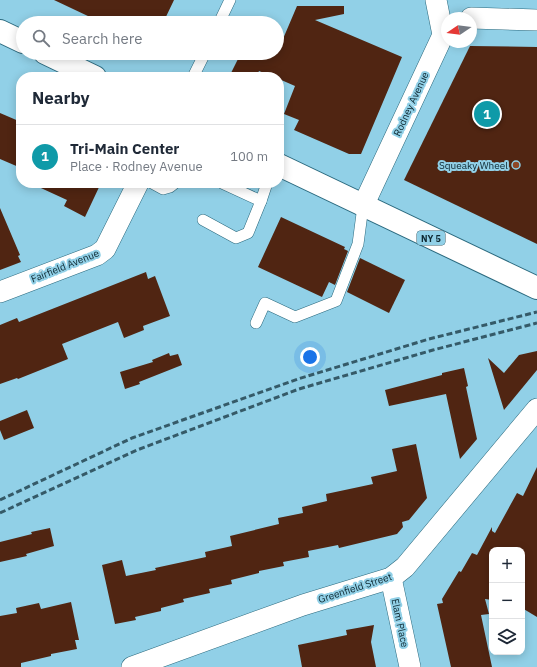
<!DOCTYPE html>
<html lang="en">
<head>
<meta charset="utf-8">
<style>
  body { margin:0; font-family:"IBM Plex Sans",sans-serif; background:#f6f6f7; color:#1f2937 }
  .controls { position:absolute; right:12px; bottom:12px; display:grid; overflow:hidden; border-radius:8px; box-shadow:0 2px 10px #0003 }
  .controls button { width:36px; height:36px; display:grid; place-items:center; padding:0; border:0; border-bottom:1px solid #e0e1e3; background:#fff; color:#1f2937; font:20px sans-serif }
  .compass { position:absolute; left:441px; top:12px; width:36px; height:36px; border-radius:50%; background:#fff; box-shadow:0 2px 10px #0003; rotate:257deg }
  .you { position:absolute; left:310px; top:357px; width:14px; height:14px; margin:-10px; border:3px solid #fff; border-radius:50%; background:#1a73e8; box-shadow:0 0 0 6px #1a73e833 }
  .badge { display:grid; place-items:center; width:26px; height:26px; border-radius:50%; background:#d93025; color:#fff; font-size:13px; font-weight:700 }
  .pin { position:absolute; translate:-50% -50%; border:2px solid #fff; box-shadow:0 1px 4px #0006 }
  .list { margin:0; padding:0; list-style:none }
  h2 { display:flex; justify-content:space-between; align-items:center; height:52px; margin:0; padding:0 16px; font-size:17px }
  h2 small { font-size:13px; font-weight:400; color:#747a83 }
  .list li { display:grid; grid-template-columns:26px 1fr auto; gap:12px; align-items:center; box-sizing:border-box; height:64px; padding:0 16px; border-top:1px solid #e0e1e3 }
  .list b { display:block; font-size:15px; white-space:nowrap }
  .list p { margin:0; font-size:13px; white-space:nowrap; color:#747a83 }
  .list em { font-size:13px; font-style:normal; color:#747a83 }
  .icon { flex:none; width:22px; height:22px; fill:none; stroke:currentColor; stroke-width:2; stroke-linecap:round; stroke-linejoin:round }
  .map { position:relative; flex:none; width:537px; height:667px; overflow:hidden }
  .search { position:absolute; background:#fff; box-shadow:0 2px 10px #0003; left:16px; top:16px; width:268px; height:44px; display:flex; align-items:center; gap:10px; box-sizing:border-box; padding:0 14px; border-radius:22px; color:#747a83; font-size:15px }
  .panel { position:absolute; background:#fff; box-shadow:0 2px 10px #0003; left:16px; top:72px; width:268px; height:116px; border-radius:16px }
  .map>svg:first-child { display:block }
</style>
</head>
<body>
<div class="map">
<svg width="537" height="667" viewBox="0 0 537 667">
  <rect width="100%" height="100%" fill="#91d0e7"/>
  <g fill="#502512">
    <path d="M54,0H174L163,23H86L90,17Z"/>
    <path d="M297,6H344V14L315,20L402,57L361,154H349L294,130L299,120L284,114L295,86L279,79V77H274L259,71L256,77H229L241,53H277Z"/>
    <path d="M470,46L537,47V244L404,180Z"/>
    <path d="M0,113L21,122V168L0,159Z"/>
    <path d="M30,183H101L85,217L64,206L67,200Z"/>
    <path d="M0,208L20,255L18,256L21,262L0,270Z"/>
    <path d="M281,217L345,247L344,249L348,251L335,285L329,282L322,297L258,267Z"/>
    <path d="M360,258L405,280L389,313L347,292Z"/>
    <path d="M146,272L148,279L155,276L170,316L143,326L144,330L124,338L118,322L62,344L68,359L18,379L17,378L0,384V325L17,318L19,322Z"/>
    <path d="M537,351V370L504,410L488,358L504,373L519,355Z"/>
    <path d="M169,353L170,356L178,354L182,365L139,382L140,384L125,389L120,372L153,362L152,360Z"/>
    <path d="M464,368L468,386L466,387L477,439L460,459L446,394L389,406L385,390L442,375V373Z"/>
    <path d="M27,410L34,428L4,440L0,430V421Z"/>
    <path d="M416,444L427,498L409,520L402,522L403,527L397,534L339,548L338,545L308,551L309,557L283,562L284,566L259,571V573L231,580L232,584L209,589L210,593L183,599L184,602L161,608V611L135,617L136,620L115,624L102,565L122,560L126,576L156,570L155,568L206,557L205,552L232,546L230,536L279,524L278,518L303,513L302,507L327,501L326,494L373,484L371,477L397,471L392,449Z"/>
    <path d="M537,467V617L522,608V550H492V600L485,599L489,614L481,615L492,667H451L437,604L443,603L442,599L459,571L461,572L472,553L477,555L492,527V531L495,533L517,493L523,496Z"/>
    <path d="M50,528L54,546L26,554L27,556L0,562V542L32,534L31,532Z"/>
    <path d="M71,602L79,640H75L77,649L51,654V656L21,663V667H0V616L17,613L16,608L39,603L41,609Z"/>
    <path d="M374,625L371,642L376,667H302L298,645L347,635L346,630Z"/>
  </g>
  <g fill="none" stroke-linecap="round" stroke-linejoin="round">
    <defs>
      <g id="lane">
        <path d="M219,23L230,0"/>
        <path d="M193,77L205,53"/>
        <path d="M152,183L163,189L170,187L175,183"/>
        <path d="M261,201L267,183"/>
        <path d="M203,220L236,238L248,233L261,201L222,183"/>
        <path d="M256,323L265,303L295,317L336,301L358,244L363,206"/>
      </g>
      <g id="street">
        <path d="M471,18L537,20"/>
        <path d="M363,206L443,35L436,0"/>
        <path d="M0,292L97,255L105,249L138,183"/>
        <path d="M391,578L410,667"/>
        <path d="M132,667L303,605L391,578L405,567L537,409"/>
      </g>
      <g id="primary">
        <path d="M0,31L23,42"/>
        <path d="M45,53L95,77"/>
        <path d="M279,165L537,288"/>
      </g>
    </defs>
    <use href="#lane" stroke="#2a697e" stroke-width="12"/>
    <use href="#street" stroke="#2a697e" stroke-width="22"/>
    <use href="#primary" stroke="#2a697e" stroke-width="24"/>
    <use href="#lane" stroke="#fff" stroke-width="11"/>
    <use href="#street" stroke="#fff" stroke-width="21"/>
    <use href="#primary" stroke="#fff" stroke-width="22"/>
    <g stroke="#355a68" stroke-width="3" stroke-dasharray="6 3" stroke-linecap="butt">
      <path d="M0,500L132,438L298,379L429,339L537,312"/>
      <path d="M0,513L137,450L299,389L433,350L537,323"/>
    </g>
  </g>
  <circle fill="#8e4626" stroke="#91d0e7" stroke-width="1.5" cx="516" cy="165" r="4"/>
  <g text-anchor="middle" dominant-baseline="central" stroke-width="4" stroke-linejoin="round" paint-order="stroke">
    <rect fill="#91d0e7" stroke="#355a67" stroke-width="1" x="417" y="231" width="28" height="14" rx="3"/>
    <g font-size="9" font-weight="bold" fill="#0d2730">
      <text x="431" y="238">NY 5</text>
    </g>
    <g font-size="10" fill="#0d2730" stroke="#91d0e7">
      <text transform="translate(411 104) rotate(-65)">Rodney Avenue</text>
      <text transform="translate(65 266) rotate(-22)">Fairfield Avenue</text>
      <text transform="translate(355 588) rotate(-18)">Greenfield Street</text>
      <text transform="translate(400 623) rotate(78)">Elam Place</text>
    </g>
    <g font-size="10" fill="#0d2730" stroke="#91d0e7" text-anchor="end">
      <text x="508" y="165">Squeaky Wheel</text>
    </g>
  </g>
</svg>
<div class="controls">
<button>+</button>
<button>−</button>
<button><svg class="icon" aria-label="layers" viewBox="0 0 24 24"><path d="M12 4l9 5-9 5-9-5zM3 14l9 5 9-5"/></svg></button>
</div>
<svg class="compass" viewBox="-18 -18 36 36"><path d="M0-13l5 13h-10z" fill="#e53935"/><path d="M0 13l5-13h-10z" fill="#747a83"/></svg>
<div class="you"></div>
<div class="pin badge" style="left:487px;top:114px;background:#0f9aa8">1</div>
<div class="search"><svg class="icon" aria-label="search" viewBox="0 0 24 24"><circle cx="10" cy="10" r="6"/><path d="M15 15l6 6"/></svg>Search here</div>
<section class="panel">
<h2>Nearby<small></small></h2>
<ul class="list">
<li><span class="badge" style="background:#0f9aa8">1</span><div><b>Tri-Main Center</b><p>Place · Rodney Avenue</p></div><em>100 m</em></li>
</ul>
</section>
</div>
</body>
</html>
